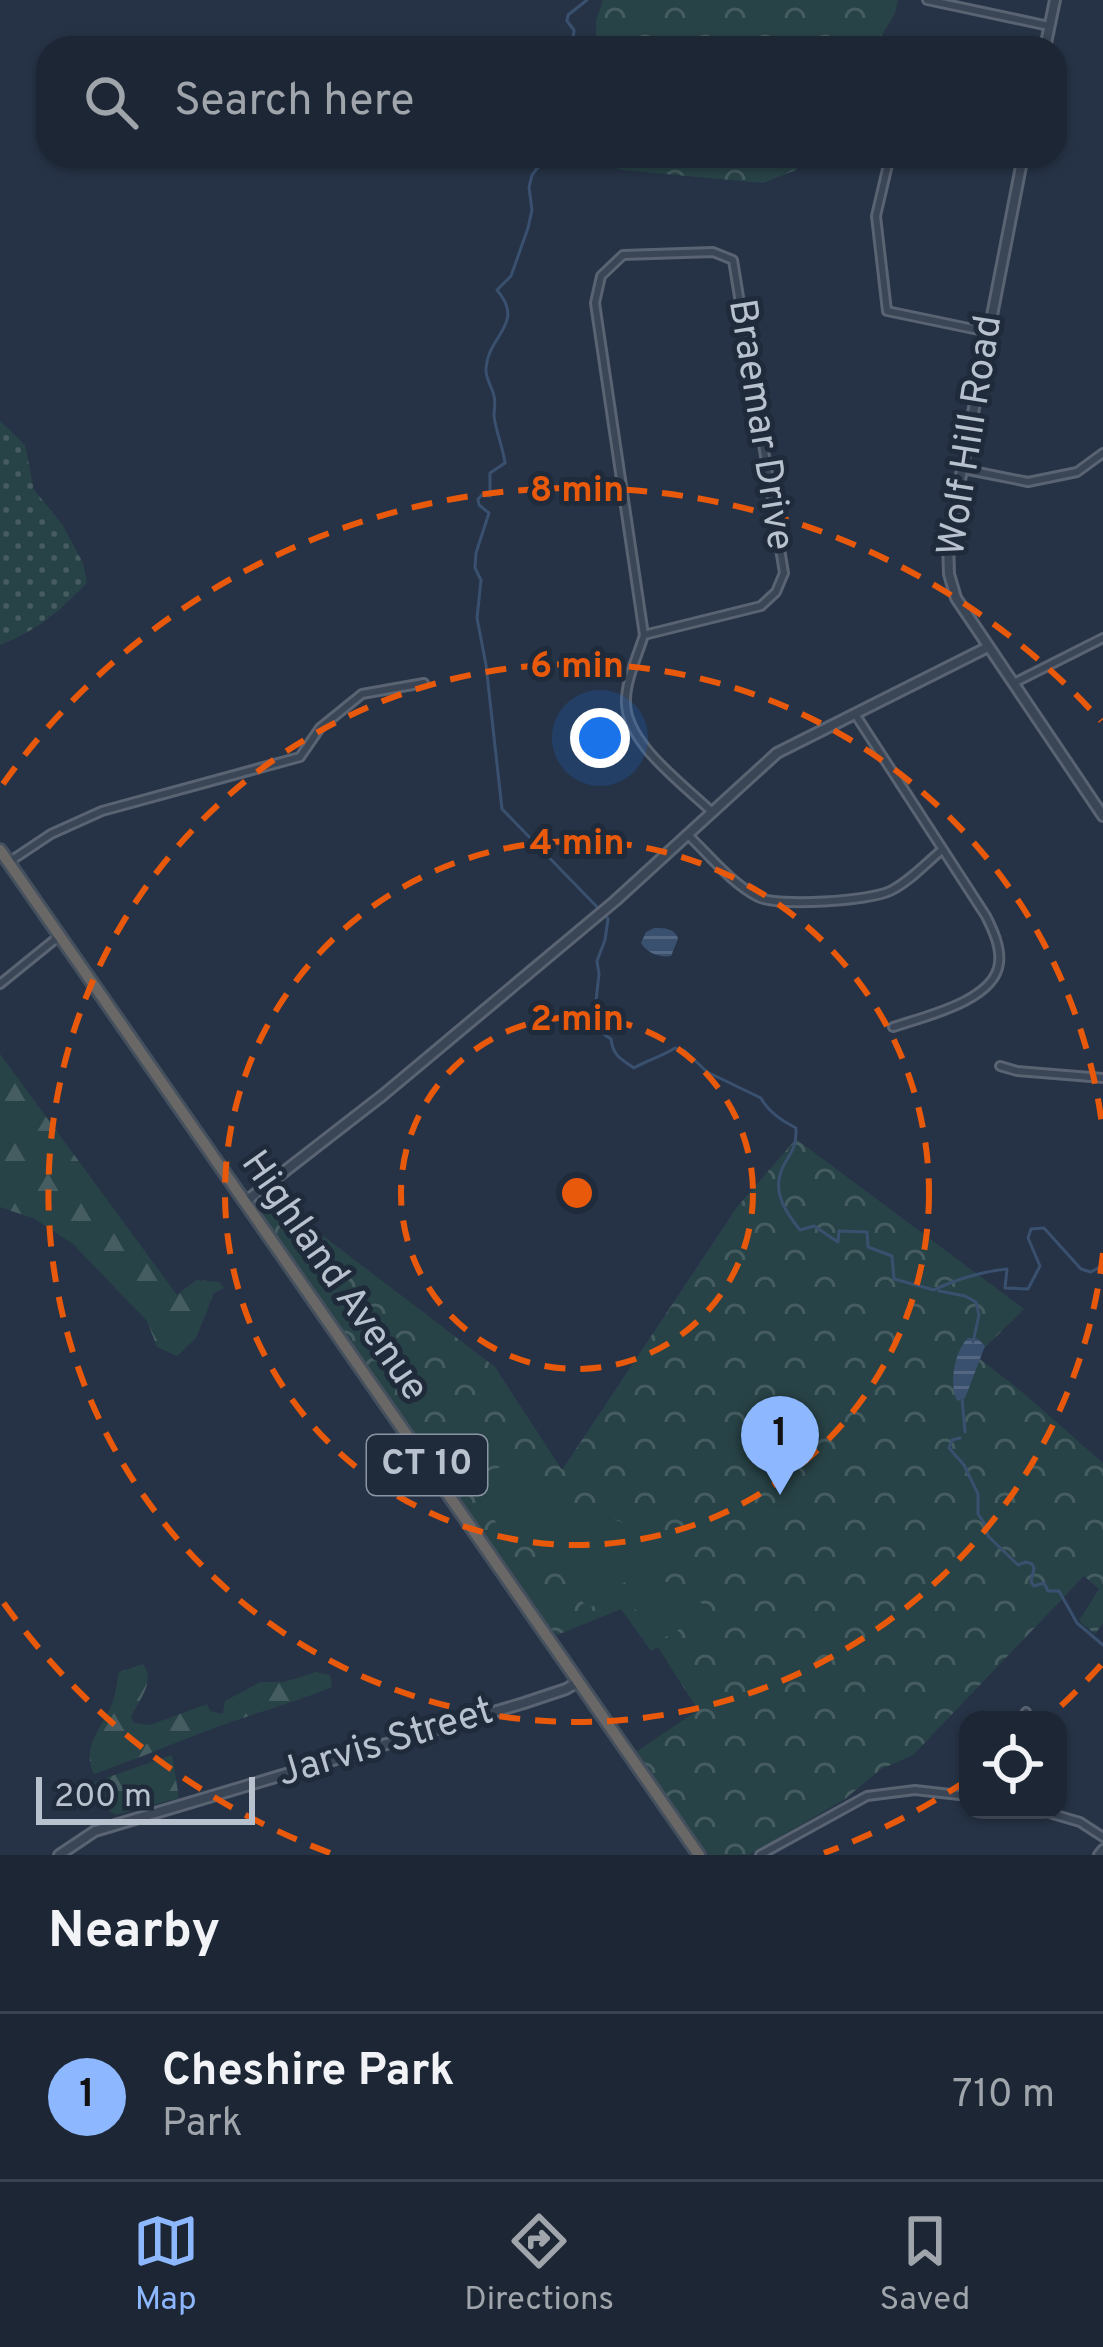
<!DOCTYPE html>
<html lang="en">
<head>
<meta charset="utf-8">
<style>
  body { margin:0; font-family:Overpass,sans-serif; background:#252e3c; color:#f1f3f6 }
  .controls { position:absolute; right:36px; bottom:36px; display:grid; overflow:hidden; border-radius:24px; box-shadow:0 3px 9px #0004 }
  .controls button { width:108px; height:108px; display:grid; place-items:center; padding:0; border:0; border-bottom:3px solid #3a434f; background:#1c2634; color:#f1f3f6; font:60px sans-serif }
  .scale { position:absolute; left:36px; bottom:30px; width:219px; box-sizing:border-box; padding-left:12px; border:6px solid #b8c1ce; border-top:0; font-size:33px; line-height:42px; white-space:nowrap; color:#b8c1ce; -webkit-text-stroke:9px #1f2a3b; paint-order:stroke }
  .you { position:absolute; left:600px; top:738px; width:42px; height:42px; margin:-30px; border:9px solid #fff; border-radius:50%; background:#1a73e8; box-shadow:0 0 0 18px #1a73e833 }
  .badge { display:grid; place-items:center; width:78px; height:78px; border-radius:50%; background:#8db8ff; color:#111; font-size:39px; font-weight:700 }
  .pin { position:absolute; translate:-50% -99px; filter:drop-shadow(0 3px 6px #0008) }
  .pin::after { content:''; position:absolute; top:63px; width:42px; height:36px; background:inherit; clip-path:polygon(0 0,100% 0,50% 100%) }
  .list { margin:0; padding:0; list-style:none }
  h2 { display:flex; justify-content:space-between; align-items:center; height:156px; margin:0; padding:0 48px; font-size:51px }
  h2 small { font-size:39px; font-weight:400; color:#a0a5ac }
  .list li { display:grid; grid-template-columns:78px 1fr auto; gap:36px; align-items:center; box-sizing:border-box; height:168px; padding:0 48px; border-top:3px solid #3a434f }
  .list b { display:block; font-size:45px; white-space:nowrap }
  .list p { margin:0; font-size:39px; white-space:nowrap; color:#a0a5ac }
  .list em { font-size:39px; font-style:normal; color:#a0a5ac }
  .icon { flex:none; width:66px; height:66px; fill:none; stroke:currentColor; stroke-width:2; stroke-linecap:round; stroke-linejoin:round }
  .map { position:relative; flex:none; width:1103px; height:1855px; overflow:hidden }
  .search { position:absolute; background:#1c2634; box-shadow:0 3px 9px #0004; left:36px; right:36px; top:36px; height:132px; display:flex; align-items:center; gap:30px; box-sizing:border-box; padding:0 42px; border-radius:36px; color:#a0a5ac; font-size:45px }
  .sheet { height:324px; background:#1c2634 }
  nav { display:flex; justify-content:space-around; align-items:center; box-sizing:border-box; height:168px; border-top:3px solid #3a434f; background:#1c2634; font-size:33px; color:#a0a5ac }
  nav a { display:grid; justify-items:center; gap:6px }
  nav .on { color:#8db8ff }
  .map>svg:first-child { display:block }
</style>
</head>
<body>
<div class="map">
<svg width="1103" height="1855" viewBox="0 0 1103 1855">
  <defs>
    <pattern id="grass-dots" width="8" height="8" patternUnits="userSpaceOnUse" patternTransform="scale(3)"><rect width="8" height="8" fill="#284347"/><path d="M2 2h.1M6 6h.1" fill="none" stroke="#455c60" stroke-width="1.8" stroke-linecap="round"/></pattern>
    <pattern id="forest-firs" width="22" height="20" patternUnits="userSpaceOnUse" patternTransform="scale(3)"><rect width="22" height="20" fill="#284347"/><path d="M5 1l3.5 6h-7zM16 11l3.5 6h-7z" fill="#455c60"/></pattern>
    <pattern id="park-crowns" width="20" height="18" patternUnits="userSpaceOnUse" patternTransform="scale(3)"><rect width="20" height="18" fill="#284347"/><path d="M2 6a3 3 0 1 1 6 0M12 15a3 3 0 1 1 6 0" fill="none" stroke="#455c60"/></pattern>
    <pattern id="water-rules" width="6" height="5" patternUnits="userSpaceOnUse" patternTransform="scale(3)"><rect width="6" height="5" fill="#3a506f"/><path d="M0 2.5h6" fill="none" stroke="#546782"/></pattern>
  </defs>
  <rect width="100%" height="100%" fill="#263346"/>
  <path fill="url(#grass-dots)" d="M0,421L25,445L34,490L62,524L83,563L87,583C58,612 40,629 0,645Z"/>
  <g fill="url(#forest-firs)">
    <path d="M0,1054L177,1295L196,1280L219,1282L224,1288L214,1293L196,1338L177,1356L157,1347L147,1321L73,1244L35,1219L0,1207Z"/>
    <path d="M143,1664C156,1682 139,1700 131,1717L134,1723L150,1725L207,1704L210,1711L223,1714L225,1701L260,1682H284L316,1672L330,1675L332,1687C294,1703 255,1713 217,1727C176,1742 135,1760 94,1774C80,1745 104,1727 113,1701C116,1692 117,1681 119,1672Z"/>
    <path d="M172,1755L179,1798L116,1815L103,1807L94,1782Z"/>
  </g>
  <g fill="url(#park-crowns)">
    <path d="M603,0H898L895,13L874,48H596V21Z"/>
    <path d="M592,156H805L796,170L763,183L621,170Z"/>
    <path d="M796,1139L1024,1309L976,1356L1022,1392L1103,1463V1623L1095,1634L1079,1621L1099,1589L1084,1576L913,1755L881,1769L845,1799L749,1855H708L636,1752L698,1710L658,1647L651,1651L621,1609L557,1635L549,1626L263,1215C259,1199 270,1194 281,1184L301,1219L495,1367L562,1470L737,1207Z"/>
  </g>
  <g fill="#284347">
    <path d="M393,1333L412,1356L398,1368L379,1345Z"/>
    <path d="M504,1466C530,1468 545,1479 560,1499L511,1533L503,1532L468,1482L485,1472Z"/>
    <path d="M579,1512C615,1515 638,1527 662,1554L592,1607L586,1605L577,1597L529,1533C545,1522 559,1514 579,1512Z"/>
    <path d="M659,1580C681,1585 697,1593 708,1613L662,1639L655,1638L623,1591L642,1582Z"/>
  </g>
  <g fill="url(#water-rules)">
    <path d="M654,928C664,928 675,928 678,939L671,956C660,958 647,953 641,943L646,932Z"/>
    <path d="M968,1338L978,1339L985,1346L965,1398L957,1401C949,1383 954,1352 968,1338Z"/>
  </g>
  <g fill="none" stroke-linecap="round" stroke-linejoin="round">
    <g stroke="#3a506f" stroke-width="3">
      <path d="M565,48L573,38L574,30L567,21L568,15L587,0"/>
      <path d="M566,156L543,161L532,175L529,187L532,210L528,228L511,276L497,290C526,324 488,335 486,368C485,379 492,386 494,396C496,404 494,408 494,416C496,432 503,447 505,463L490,473V496L482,495L478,499L479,505L489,513L476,553L475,568L481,580L477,618L486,665L502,809L599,909"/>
      <path d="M606,916L608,919L605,940L597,961L599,974L595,1010L606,1020L605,1035L611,1039C613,1056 621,1059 634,1068C647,1060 661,1057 675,1048L685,1051L707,1072L761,1098C768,1112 782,1121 796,1128C797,1155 785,1155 780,1175C774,1196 788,1215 800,1230L814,1226L838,1242L839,1231L867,1232L868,1247L892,1256L894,1279L934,1290C954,1280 984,1271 1007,1269L1005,1288L1028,1289L1040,1266L1028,1238L1031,1229L1044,1228L1081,1269L1091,1272L1103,1265"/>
      <path d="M939,1291L965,1296L976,1302L979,1315L973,1342"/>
      <path d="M962,1398L965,1432"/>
      <path d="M960,1438L952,1440L949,1448L964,1465L978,1494V1514L985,1524L988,1536L1018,1565L1026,1562L1032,1564L1034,1568L1031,1582L1034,1586L1044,1583L1048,1591H1059L1077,1623L1103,1645"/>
    </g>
    <defs>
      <g id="minor">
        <path d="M927,0L1049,26"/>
        <path d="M890,156L876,216L887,311L988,332"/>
        <path d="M713,252L733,260L784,573L776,592L761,606L644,635L595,303L601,276L623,255Z"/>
        <path d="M963,469L1028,482L1077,472L1103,453"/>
        <path d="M644,635C638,655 626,680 626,700C624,742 683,784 711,811"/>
        <path d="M1014,683L1103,638"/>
        <path d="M855,714L986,916C993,930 1001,947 999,963C995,1001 923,1017 893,1027"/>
        <path d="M687,834C709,855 731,883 758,897C778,907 870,901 890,891C909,882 926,863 942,850"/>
        <path d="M9,862L51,834L102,811L300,757L320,728L362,694L424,683"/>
        <path d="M0,984L58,937"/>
        <path d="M1000,1066L1017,1071L1103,1078"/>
        <path d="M1020,1720L1026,1712"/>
        <path d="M1039,1810L1080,1822L1103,1837"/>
        <path d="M760,1855L867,1796L915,1790L968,1796"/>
      </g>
      <g id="tertiary">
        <path d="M1045,48L1055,0"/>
        <path d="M1023,156L948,542L949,574L956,598L1103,816"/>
        <path d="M245,1202L383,1095L615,901L777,753L988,647"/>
        <path d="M59,1855L95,1831L524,1703L566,1689L578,1682"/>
        <path d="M1099,1855L1103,1850"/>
      </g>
      <path id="trunk" d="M0,850L699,1855"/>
    </defs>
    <use href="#minor" stroke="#596372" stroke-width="12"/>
    <use href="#tertiary" stroke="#596372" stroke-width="14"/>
    <use href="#trunk" stroke="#45505f" stroke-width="16"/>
    <use href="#minor" stroke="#3a4555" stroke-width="6"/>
    <use href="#tertiary" stroke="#3a4555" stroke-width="8"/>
    <use href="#trunk" stroke="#6a6866" stroke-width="10"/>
  </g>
  <g fill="none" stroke="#e8590c" stroke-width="6" stroke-dasharray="21 15">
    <circle cx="577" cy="1193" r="176"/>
    <circle cx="577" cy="1193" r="352"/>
    <path d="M1103 1253A529 529 0 1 1 1103 1133"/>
    <path d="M1101 1665A705 705 0 0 1 1049 1717M966 1781A705 705 0 0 1 824 1853M330 1853A705 705 0 0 1 3 1602M3 784A705 705 0 0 1 1101 721"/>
  </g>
  <g text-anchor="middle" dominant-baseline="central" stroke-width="10" stroke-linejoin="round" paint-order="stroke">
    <rect fill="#1f2a3b" stroke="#8a94a2" stroke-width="3" x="367" y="1435" width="120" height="60" rx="9"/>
    <g font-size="36" font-weight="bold" fill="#b8c1ce">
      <text x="427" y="1465">CT 10</text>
    </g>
    <g font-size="39" fill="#b8c1ce" stroke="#1f2a3b">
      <text transform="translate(759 425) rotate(81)">Braemar Drive</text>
      <text transform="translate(972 436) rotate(-81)">Wolf Hill Road</text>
      <text transform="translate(333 1277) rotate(55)">Highland Avenue</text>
      <text transform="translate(386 1744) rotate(-17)">Jarvis Street</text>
    </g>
  </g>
  <circle cx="577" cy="1193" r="18" fill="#e8590c" stroke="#1f2a3b" stroke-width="6"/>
  <g font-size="36" text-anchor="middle" font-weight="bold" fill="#e8590c" stroke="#1f2a3b" stroke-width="10" stroke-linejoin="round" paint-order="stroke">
    <text x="577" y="501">8 min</text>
    <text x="577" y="677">6 min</text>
    <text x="577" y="854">4 min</text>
    <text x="577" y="1030">2 min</text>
  </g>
</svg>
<div class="controls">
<button><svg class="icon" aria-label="locate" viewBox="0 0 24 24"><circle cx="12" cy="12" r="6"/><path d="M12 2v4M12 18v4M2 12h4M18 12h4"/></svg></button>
</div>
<div class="scale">200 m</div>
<div class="you"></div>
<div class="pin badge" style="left:780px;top:1495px">1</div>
<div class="search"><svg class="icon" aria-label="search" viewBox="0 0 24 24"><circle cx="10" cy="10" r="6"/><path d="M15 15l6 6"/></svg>Search here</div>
</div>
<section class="sheet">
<h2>Nearby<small></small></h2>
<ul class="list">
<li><span class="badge">1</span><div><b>Cheshire Park</b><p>Park</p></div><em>710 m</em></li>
</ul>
</section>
<nav>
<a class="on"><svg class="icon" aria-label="map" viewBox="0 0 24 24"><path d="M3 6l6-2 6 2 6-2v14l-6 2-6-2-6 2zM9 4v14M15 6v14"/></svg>Map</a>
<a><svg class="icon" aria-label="directions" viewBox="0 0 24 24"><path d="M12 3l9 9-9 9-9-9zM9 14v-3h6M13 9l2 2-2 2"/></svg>Directions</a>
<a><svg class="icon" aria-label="saved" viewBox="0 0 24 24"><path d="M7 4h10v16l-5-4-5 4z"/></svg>Saved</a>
</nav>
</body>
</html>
